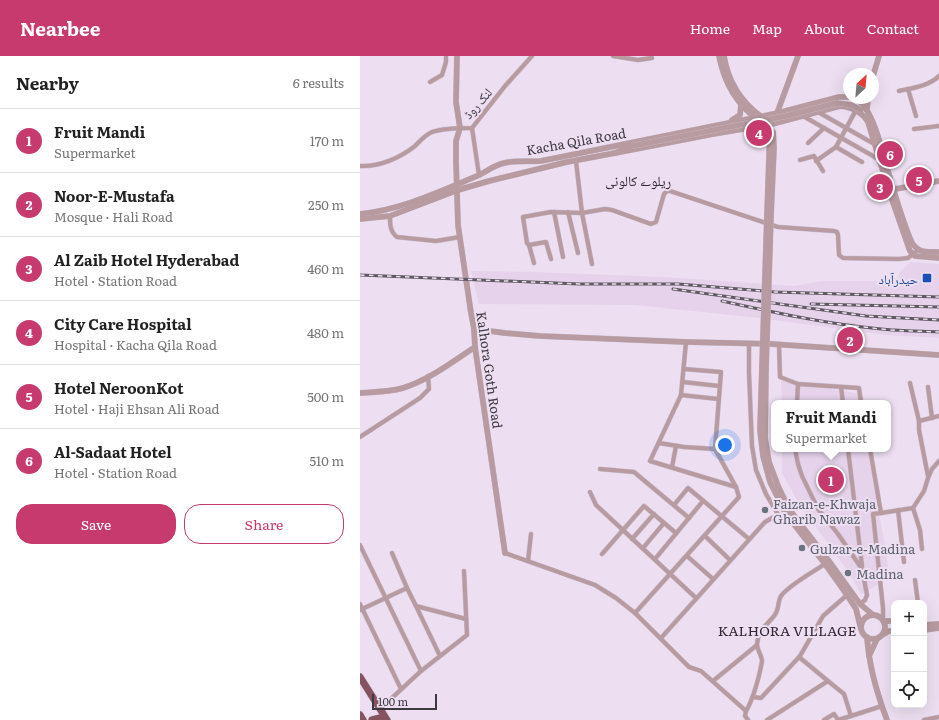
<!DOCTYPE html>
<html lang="en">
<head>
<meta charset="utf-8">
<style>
  body { margin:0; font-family:Literata,"Noto Naskh Arabic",serif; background:#f6f6f6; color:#222 }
  .controls { position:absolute; right:12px; bottom:12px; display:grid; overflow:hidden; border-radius:8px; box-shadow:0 4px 16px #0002 }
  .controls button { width:36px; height:36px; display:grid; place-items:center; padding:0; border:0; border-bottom:1px solid #e0e0e0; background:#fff; color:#222; font:20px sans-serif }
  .compass { position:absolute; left:483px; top:12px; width:36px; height:36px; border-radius:50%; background:#fff; box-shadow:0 4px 16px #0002; rotate:26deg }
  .scale { position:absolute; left:12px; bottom:10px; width:65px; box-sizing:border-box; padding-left:4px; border:2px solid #3e3940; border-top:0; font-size:11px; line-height:14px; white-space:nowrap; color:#3e3940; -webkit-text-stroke:3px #eddff1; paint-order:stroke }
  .you { position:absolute; left:365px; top:389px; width:14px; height:14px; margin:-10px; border:3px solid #fff; border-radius:50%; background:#1a73e8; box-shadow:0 0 0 6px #1a73e833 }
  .badge { display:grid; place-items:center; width:26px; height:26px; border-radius:50%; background:#c63a6d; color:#fff; font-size:13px; font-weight:700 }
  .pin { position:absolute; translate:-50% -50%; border:2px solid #fff; box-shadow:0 1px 4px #0006 }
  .popup { position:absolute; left:411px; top:344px; width:120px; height:52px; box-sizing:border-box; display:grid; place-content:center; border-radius:8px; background:#fff; filter:drop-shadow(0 1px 3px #0005); font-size:13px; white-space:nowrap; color:#767676 }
  .popup b { font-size:15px; color:#222 }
  .popup::after { content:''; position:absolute; left:50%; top:100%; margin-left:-8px; border:8px solid transparent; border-top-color:#fff }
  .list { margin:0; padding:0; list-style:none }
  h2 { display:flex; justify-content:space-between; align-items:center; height:52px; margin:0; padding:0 16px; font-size:17px }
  h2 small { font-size:13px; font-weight:400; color:#767676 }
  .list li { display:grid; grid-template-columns:26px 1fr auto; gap:12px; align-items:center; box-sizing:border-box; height:64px; padding:0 16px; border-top:1px solid #e0e0e0 }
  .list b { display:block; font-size:15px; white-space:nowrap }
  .list p { margin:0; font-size:13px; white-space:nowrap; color:#767676 }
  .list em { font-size:13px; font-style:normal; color:#767676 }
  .actions { display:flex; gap:8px; padding:12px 16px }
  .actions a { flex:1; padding:9px 0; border:1px solid #c63a6d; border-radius:16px; text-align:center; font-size:14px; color:#c63a6d }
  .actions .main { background:#c63a6d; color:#fff }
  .icon { flex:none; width:22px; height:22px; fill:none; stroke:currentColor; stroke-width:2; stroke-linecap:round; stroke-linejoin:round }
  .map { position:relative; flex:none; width:579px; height:664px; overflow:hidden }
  header { display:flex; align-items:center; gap:24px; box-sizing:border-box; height:56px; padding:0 20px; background:#c63a6d; color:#fff }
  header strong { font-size:19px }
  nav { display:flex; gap:22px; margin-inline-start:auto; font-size:14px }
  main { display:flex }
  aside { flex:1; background:#fff }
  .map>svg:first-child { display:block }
</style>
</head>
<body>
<header>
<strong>Nearbee</strong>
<nav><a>Home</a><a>Map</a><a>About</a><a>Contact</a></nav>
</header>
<main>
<aside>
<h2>Nearby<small>6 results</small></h2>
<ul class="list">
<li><span class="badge">1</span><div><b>Fruit Mandi</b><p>Supermarket</p></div><em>170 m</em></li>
<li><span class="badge">2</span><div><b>Noor-E-Mustafa</b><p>Mosque · Hali Road</p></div><em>250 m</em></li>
<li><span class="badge">3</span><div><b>Al Zaib Hotel Hyderabad</b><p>Hotel · Station Road</p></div><em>460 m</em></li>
<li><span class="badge">4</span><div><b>City Care Hospital</b><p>Hospital · Kacha Qila Road</p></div><em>480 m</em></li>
<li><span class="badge">5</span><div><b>Hotel NeroonKot</b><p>Hotel · Haji Ehsan Ali Road</p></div><em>500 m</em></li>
<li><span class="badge">6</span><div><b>Al-Sadaat Hotel</b><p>Hotel · Station Road</p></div><em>510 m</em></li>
</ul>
<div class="actions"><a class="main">Save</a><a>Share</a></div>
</aside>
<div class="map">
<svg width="579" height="664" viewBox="0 0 579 664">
  <rect width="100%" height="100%" fill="#eddff1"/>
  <g fill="#e6d3eb">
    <path d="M550,206L579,208V282L526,279L399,262L275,249L119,248L111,215L174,216L305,221L435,230L461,225H538L539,217Z"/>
    <path d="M421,325L503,338L504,347H422Z"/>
    <path d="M422,393H509L513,425L526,495L529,522L501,539L492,521L438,446L422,417Z"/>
  </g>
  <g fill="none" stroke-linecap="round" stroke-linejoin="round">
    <defs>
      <g id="minor">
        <path d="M253,0L278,4L292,2"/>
        <path d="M70,26L82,19L86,6V0"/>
        <path d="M548,33L556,60"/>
        <path d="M539,35C552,32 569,30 579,20"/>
        <path d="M458,56L516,89"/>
        <path d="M443,60L520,104"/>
        <path d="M112,72L119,119"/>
        <path d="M554,73L579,70"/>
        <path d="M448,87L464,72"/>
        <path d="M476,91L502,106"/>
        <path d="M440,104L454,100L463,115"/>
        <path d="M456,105L476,91L496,54"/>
        <path d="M0,110C19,111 40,102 55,90C60,85 65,79 72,76C84,72 100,72 112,72L145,30L172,0"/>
        <path d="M194,156L203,201"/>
        <path d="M208,156L218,197"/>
        <path d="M30,160C30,168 30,176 37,181L76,185L100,181"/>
        <path d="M169,189L186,186L191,203"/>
        <path d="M174,207L169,189L167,187L163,161L191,156L222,157L216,105"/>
        <path d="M232,208L222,157L245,153L252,154L291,168L296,166L304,138L307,135H310L418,171L474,175L477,176L478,179L479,199L483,202L539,203L548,202L558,194"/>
        <path d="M326,286L321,339L290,405L376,431"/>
        <path d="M389,287V317L392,390L396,414L406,438L419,460"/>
        <path d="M419,288L420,321L438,328L499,332L501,347"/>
        <path d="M323,326L359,330"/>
        <path d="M550,327L559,365"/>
        <path d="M481,331L483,347"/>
        <path d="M568,331L572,362"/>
        <path d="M321,339L358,343"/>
        <path d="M437,347L438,328"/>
        <path d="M0,381L60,342L69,333L68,320"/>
        <path d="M299,387L324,391L355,393"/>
        <path d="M435,393L438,408L442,420L458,453L478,478L502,513L507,539L505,544L500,548"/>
        <path d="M488,393L502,510"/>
        <path d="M510,393L521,457L553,452L564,435L568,422L572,413L579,405"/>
        <path d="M312,411L316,390"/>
        <path d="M240,413L274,416L329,462"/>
        <path d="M568,420L559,374V365L579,360"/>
        <path d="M230,436L236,449L336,542"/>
        <path d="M314,449L328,432L389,483"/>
        <path d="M553,452L560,474L562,493"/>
        <path d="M538,454L544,506"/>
        <path d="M521,457L513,458L523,552V563"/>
        <path d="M345,480L370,504"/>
        <path d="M272,483L294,458"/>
        <path d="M0,489L61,615"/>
        <path d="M283,492L304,467"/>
        <path d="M32,497L47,532"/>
        <path d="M145,497L235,529L256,542L275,557L329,611L341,615L386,655C393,644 400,618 402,605C402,600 397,594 397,588C398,574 407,569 414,560C420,553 417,546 421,540C429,529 453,516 465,508"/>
        <path d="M242,498L284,450L316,477"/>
        <path d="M327,500L353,523"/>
        <path d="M295,503L343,445"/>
        <path d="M168,505L171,478"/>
        <path d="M555,524L558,547"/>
        <path d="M0,548L41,633"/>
        <path d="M56,550L80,600"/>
        <path d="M0,554L47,532L56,550L106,563"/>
        <path d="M275,557L379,441L376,431L355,393L361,316L324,313"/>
        <path d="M301,582L405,466L412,462L426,458"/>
        <path d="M439,601L468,625"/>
        <path d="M353,625L397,589"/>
        <path d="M393,641L401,642L440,600L463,560L487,539"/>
        <path d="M20,653L61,615L107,579L104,515"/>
        <path d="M386,655L385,660L388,664"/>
        <path d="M407,664L468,625L484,638L491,660L522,650"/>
        <path d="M464,664L474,658L478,664"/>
        <path d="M478,664L491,660"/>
        <path d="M564,664L579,661"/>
      </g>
      <g id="tertiary">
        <path d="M97,0L96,46L100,72L96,85V105L98,169L111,257L114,273L115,291L145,497"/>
        <path d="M359,0C364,25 376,48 397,63"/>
        <path d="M364,0C368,26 382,47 403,62"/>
        <path d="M513,20L519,0"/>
        <path d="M492,42C498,44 503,47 506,53C515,67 520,85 524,102C533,130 540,160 552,187C560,198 567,196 579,196"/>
        <path d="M507,53L508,42"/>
        <path d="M416,60L438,0"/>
        <path d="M372,64L380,59L381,49"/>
        <path d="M405,67L409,71L410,74L407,159"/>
        <path d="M255,97L353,78L412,68L480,50C491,51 502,56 508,66L529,135L550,195L555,200L579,202"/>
        <path d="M530,134L579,125"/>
        <path d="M0,158C41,154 79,136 117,120C126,116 134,109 144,107C156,104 169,106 181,105L418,57L479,41H489"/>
        <path d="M411,159L414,91L413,76"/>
        <path d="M0,163L30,160L98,134L129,125L207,106L255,97L266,92L272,90"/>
        <path d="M114,273L145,277L180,280L326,286L411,288L579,299"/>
        <path d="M402,311L400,374L403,400L410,426L426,458L465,508L487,539L496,553L501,573"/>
        <path d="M406,312L405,382L409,406L418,430L429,453L445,474L469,505L500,548L512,558"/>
        <path d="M0,337C14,336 29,336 43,332C69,324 92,306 115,291"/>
        <circle cx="513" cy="571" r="12"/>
        <path d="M524,565H534"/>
        <path d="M564,569L579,568"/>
        <path d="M564,574L579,572"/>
        <path d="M524,578L529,575H534"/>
        <path d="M507,581C509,609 517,638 527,664"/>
        <path d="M509,600L517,583"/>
      </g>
      <g id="trunk">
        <path d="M0,621L27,664"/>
        <path d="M0,659L3,664"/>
        <path d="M12,664L20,662L25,664"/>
      </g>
    </defs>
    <use href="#minor" stroke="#cabece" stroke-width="5"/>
    <use href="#tertiary" stroke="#cabece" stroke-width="6"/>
    <use href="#trunk" stroke="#cabece" stroke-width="8"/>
    <use href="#minor" stroke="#b79ba1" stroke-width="4"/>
    <use href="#tertiary" stroke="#b79ba1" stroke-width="5.5"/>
    <use href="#trunk" stroke="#865260" stroke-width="7"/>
    <defs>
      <g id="rail">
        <path d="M0,219L219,228H318L415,236L579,241"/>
        <path d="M313,233L506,260L579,264"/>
        <path d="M362,245C412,256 462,267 512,272C534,275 557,275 579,276"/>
        <path d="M451,248L579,251"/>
      </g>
    </defs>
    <use href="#rail" stroke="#5f5962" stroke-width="3"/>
    <use href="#rail" stroke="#eddff1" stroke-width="1.5" stroke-dasharray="4.5" stroke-linecap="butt"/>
    <defs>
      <g id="tertiary-bridge">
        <path d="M272,90L426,60L477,47L491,49L501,54"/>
        <path d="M402,311L407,159"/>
        <path d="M406,312L411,159"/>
      </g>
    </defs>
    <use href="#tertiary-bridge" stroke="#cabece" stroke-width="6" stroke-linecap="butt"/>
    <use href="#tertiary-bridge" stroke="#b79ba1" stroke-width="5.5"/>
  </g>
  <rect fill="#1a4fb4" stroke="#eddff1" stroke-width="1.5" x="562" y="217" width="10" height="10" rx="2"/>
  <g fill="#6b7280" stroke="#eddff1" stroke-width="1.5">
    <circle cx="405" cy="454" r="4"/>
    <circle cx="442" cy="492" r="4"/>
    <circle cx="488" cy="517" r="4"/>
  </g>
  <g text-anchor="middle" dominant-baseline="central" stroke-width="4" stroke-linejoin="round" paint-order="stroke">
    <g font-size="13" fill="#3e3940" stroke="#eddff1">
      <text transform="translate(117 47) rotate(-49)">لنک روڈ</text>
      <text transform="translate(216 85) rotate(-10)">Kacha Qila Road</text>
      <text transform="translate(130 314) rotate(82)">Kalhora Goth Road</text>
    </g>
    <g font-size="13" fill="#164399" stroke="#eddff1" text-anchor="end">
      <text x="558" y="222">حیدرآباد</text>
    </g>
    <g font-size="13" fill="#5b616d" stroke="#eddff1" text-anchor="start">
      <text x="413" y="447">Faizan-e-Khwaja<tspan x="413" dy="15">Gharib Nawaz</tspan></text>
      <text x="450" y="492">Gulzar-e-Madina</text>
      <text x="496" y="517">Madina</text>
    </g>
    <g font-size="14" fill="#332835" stroke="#eddff1">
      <text x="278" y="124">ریلوے کالونی</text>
      <text x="427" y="574">KALHORA VILLAGE</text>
    </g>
  </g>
</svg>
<div class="controls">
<button>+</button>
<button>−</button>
<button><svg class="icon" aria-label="locate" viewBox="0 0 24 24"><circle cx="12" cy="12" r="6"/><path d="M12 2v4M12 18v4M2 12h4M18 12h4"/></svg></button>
</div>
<svg class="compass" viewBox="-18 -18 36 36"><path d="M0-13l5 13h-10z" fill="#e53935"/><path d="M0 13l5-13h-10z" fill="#767676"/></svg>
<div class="scale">100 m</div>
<div class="you"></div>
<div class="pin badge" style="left:471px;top:424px">1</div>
<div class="popup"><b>Fruit Mandi</b>Supermarket</div>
<div class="pin badge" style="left:490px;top:284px">2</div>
<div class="pin badge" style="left:520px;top:131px">3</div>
<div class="pin badge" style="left:399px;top:77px">4</div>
<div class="pin badge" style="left:559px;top:124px">5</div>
<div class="pin badge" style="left:530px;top:98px">6</div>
</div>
</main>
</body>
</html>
